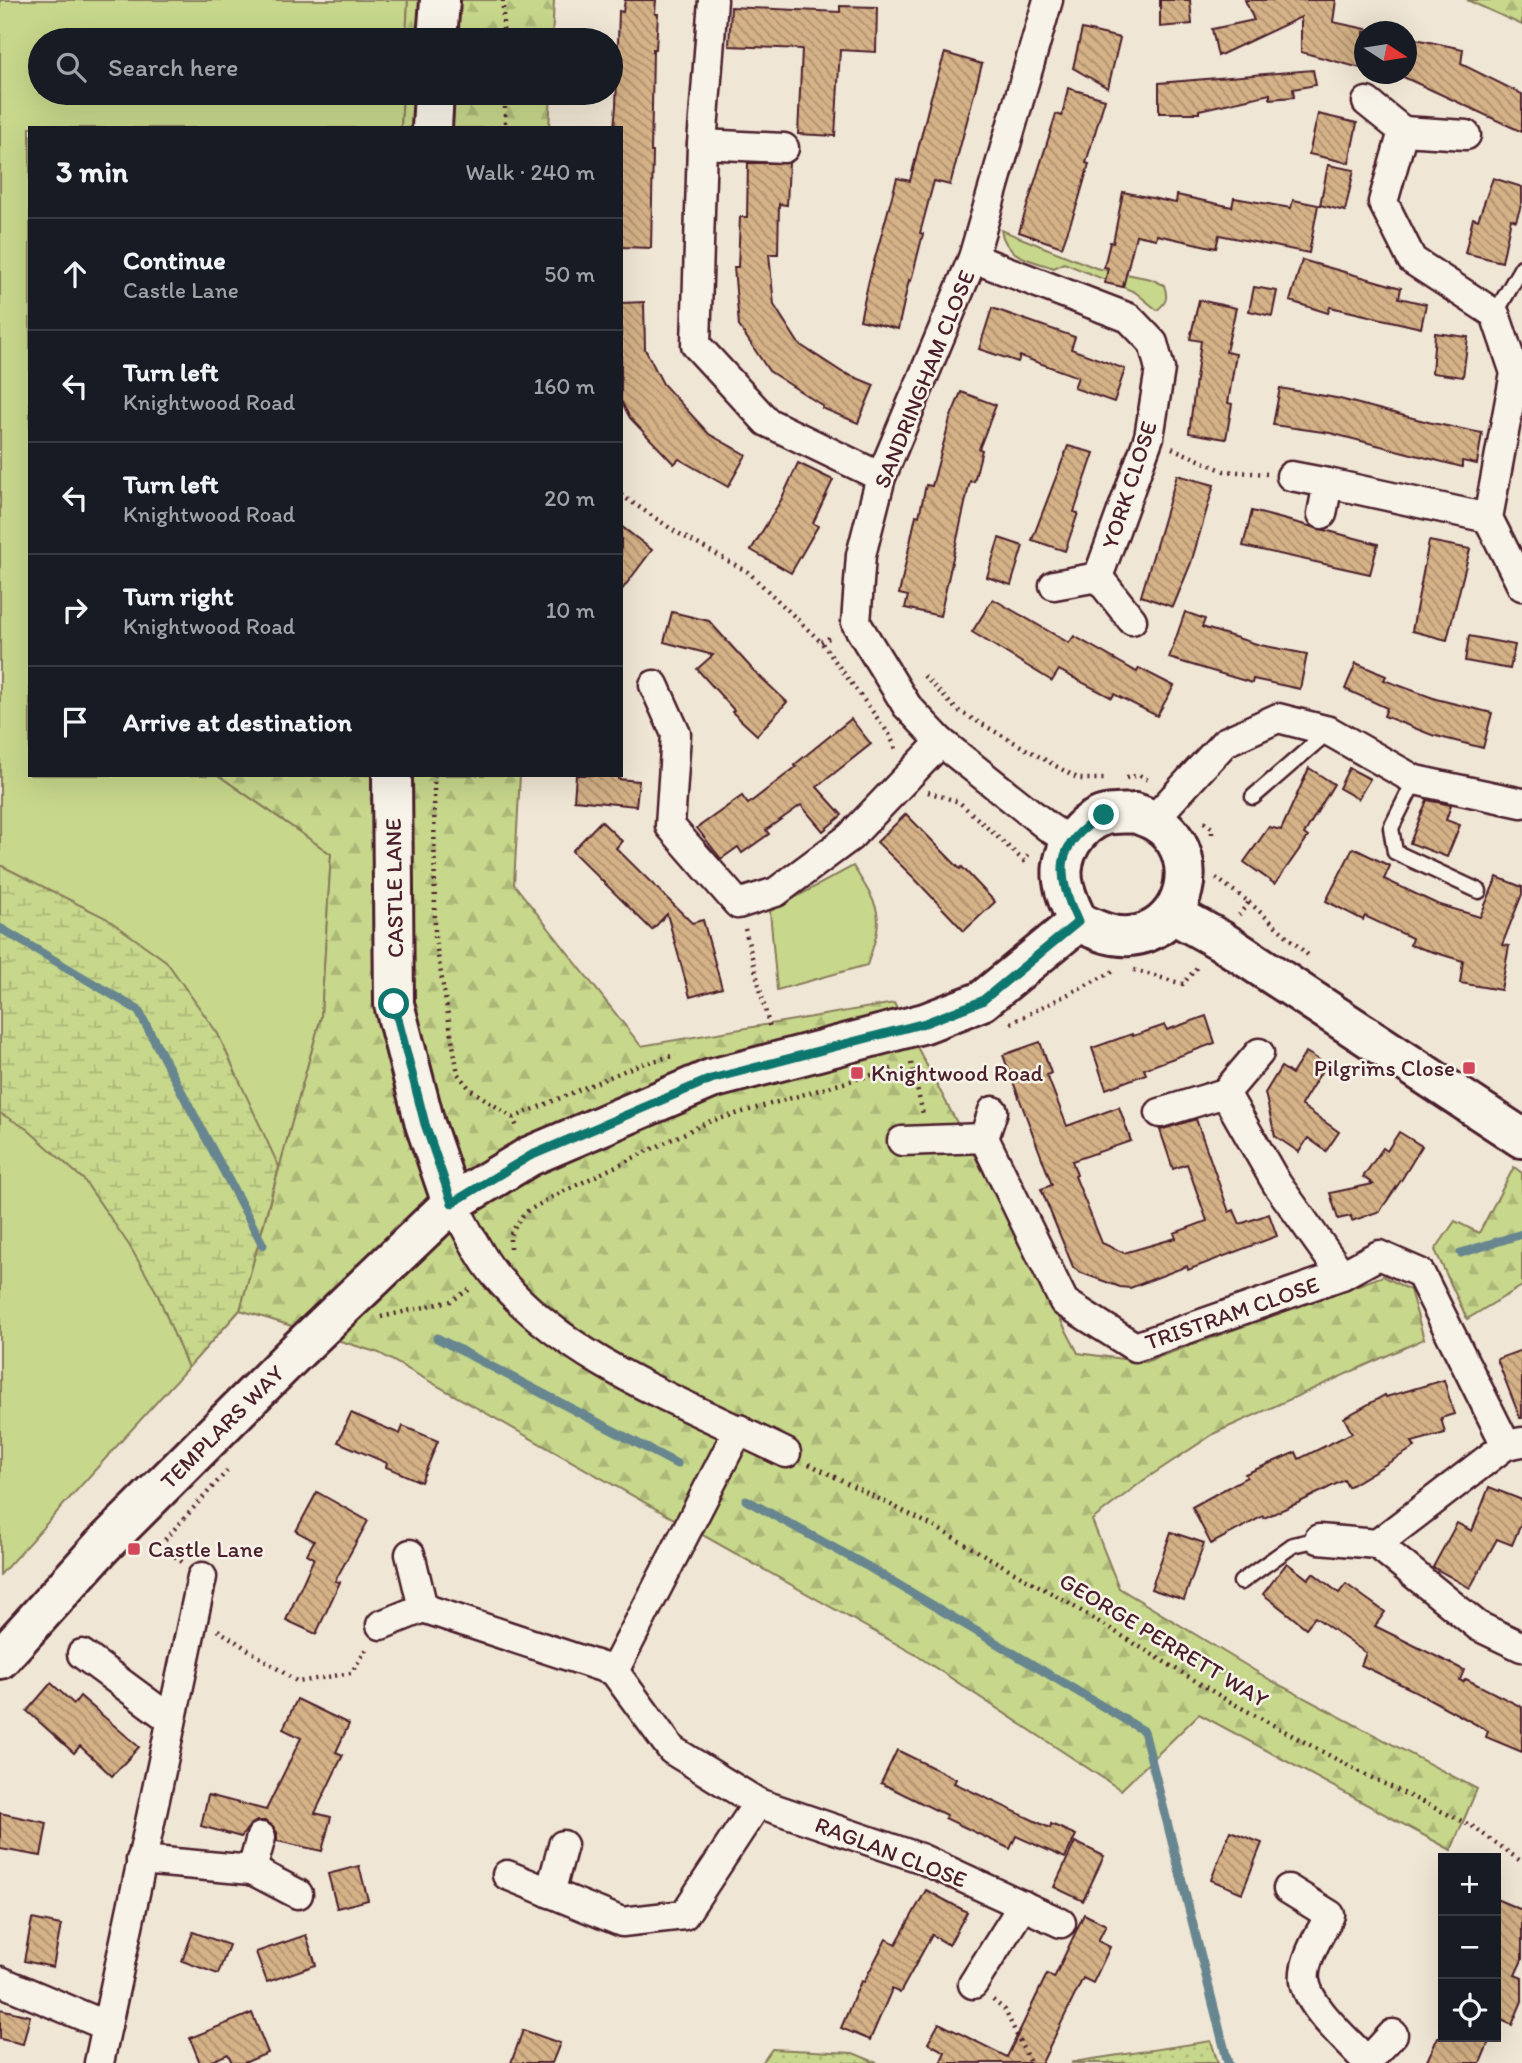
<!DOCTYPE html>
<html lang="en">
<head>
<meta charset="utf-8">
<style>
  body { margin:0; font-family:Itim,sans-serif; background:#20242c; color:#f1f3f6 }
  .controls { position:absolute; right:21px; bottom:21px; display:grid; overflow:hidden; border-radius:0px; box-shadow:0 7px 28px #0002 }
  .controls button { width:63px; height:63px; display:grid; place-items:center; padding:0; border:0; border-bottom:2px solid #363941; background:#171b24; color:#f1f3f6; font:35px sans-serif }
  .compass { position:absolute; left:1354px; top:21px; width:63px; height:63px; border-radius:50%; background:#171b24; box-shadow:0 7px 28px #0002; rotate:102deg }
  .stop { position:absolute; width:21px; height:21px; margin:-16px; border:5px solid #0f766e; border-radius:50%; background:#fff }
  .stop.end { background:#0f766e; border-color:#fff; box-shadow:0 2px 7px #0008 }
  .list { margin:0; padding:0; list-style:none }
  h2 { display:flex; justify-content:space-between; align-items:center; height:91px; margin:0; padding:0 28px; font-size:30px }
  h2 small { font-size:23px; font-weight:400; color:#9ea1a6 }
  .list li { display:grid; grid-template-columns:46px 1fr auto; gap:21px; align-items:center; box-sizing:border-box; height:112px; padding:0 28px; border-top:2px solid #363941 }
  .list b { display:block; font-size:26px; white-space:nowrap }
  .list p { margin:0; font-size:23px; white-space:nowrap; color:#9ea1a6 }
  .list em { font-size:23px; font-style:normal; color:#9ea1a6 }
  .icon { flex:none; width:38px; height:38px; fill:none; stroke:currentColor; stroke-width:2; stroke-linecap:round; stroke-linejoin:round }
  .map { position:relative; flex:none; width:1522px; height:2063px; overflow:hidden }
  .search { position:absolute; background:#171b24; box-shadow:0 7px 28px #0002; left:28px; top:28px; width:595px; height:77px; display:flex; align-items:center; gap:18px; box-sizing:border-box; padding:0 24px; border-radius:38px; color:#9ea1a6; font-size:26px }
  .panel { position:absolute; background:#171b24; box-shadow:0 7px 28px #0002; left:28px; top:126px; width:595px; height:651px; border-radius:0px }
  .map>svg:first-child { display:block }
</style>
</head>
<body>
<div class="map">
<svg width="1522" height="2063" viewBox="0 0 1522 2063">
  <defs>
    <pattern id="forest-firs" width="22" height="20" patternUnits="userSpaceOnUse" patternTransform="scale(1.75)"><rect width="22" height="20" fill="#c7d78b"/><path d="M5 1l3.5 6h-7zM16 11l3.5 6h-7z" fill="#acb878"/></pattern>
    <pattern id="wetland-marsh" width="20" height="14" patternUnits="userSpaceOnUse" patternTransform="scale(1.75)"><rect width="20" height="14" fill="#c7d78b"/><path d="M1 5h8M5 5V1M11 12h8M15 12V8" fill="none" stroke="#acb878"/></pattern>
    <pattern id="park-dots" width="8" height="8" patternUnits="userSpaceOnUse" patternTransform="scale(1.75)"><rect width="8" height="8" fill="#c7d78b"/><path d="M2 2h.1M6 6h.1" fill="none" stroke="#acb878" stroke-width="1.8" stroke-linecap="round"/></pattern>
    <pattern id="building-back-hatch" width="6" height="6" patternUnits="userSpaceOnUse" patternTransform="scale(1.75)"><rect width="6" height="6" fill="#d5b287"/><path d="M-1 5l2 2M0 0l6 6M5-1l2 2" fill="none" stroke="#af906f"/></pattern>
  </defs>
  <rect width="100%" height="100%" fill="#f0e6d5"/>
  <filter id="ink" filterUnits="userSpaceOnUse"><feTurbulence type="fractalNoise" baseFrequency=".0143" numOctaves="2"/><feDisplacementMap in="SourceGraphic" scale="14" xChannelSelector="R" yChannelSelector="G"/><feConvolveMatrix kernelMatrix="1 2 1 2 8 2 1 2 1" color-interpolation-filters="sRGB"/></filter>
  <g filter="url(#ink)">
    <g fill="#c7d78b" stroke="#887b5b" stroke-width="2">
      <path d="M0,0H408L406,40H40V93H403L401,128H30V775H218L331,854L321,1017L240,1310L0,1575Z"/>
      <path d="M1001,230L1096,268L1151,279L1164,285C1168,297 1167,303 1157,310L1135,292L1064,263L1054,268C1031,260 1006,258 1001,230Z"/>
      <path d="M853,866C881,911 885,914 867,965L777,990L770,911Z"/>
    </g>
    <g fill="url(#forest-firs)" stroke="#887b5b" stroke-width="2">
      <path d="M408,0H554L552,40H406Z"/>
      <path d="M1467,0H1522V25Z"/>
      <path d="M403,93H551L549,128H401Z"/>
      <path d="M218,775H520L514,884L641,1046L894,1003L1078,1353L1145,1362L1383,1276L1410,1290L1424,1339L1215,1433L1144,1480L1092,1520L1119,1588L1272,1681L1477,1789L1451,1850L1199,1714L1121,1790L916,1655L379,1353L240,1310L321,1017L331,854Z"/>
      <path d="M1514,1167L1522,1173V1286L1467,1319L1435,1250L1455,1221L1479,1233Z"/>
    </g>
    <path fill="url(#wetland-marsh)" stroke="#887b5b" stroke-width="2" d="M0,865L106,918L166,961L218,1034L279,1167L240,1310L188,1368L157,1293L129,1245L84,1180L27,1129L0,1113Z"/>
    <g fill="url(#park-dots)" stroke="#887b5b" stroke-width="2">
      <path d="M1211,2041L1218,2063H1071L1073,2062Z"/>
      <path d="M772,2049L853,2053L877,2063H762Z"/>
    </g>
    <g fill="none" stroke-linecap="round" stroke-linejoin="round">
      <g stroke="#678690" stroke-width="9">
        <path d="M0,928L138,1010L263,1245"/>
        <path d="M1461,1253L1522,1234"/>
        <path d="M437,1338L677,1464"/>
        <path d="M746,1500L865,1565L1144,1731L1228,2063"/>
      </g>
    </g>
    <g fill="url(#building-back-hatch)" stroke="#4a1f2b" stroke-width="2">
      <path d="M625,0H656L655,14H658L656,49H653L652,108L651,152H653L651,248L621,247V128H614L616,106L619,11L623,12Z"/>
      <path d="M1160,0H1190L1192,24L1160,27Z"/>
      <path d="M1245,0H1336L1333,22L1380,32H1364V69L1301,52V17L1218,56L1212,29L1254,20Z"/>
      <path d="M840,6L877,7L876,52L840,50L835,136L798,134L802,49L729,46L731,7L840,12Z"/>
      <path d="M1082,29L1120,38L1108,88L1073,68Z"/>
      <path d="M1406,37L1463,49L1461,64L1522,94V132L1397,74H1406Z"/>
      <path d="M945,53L982,64L950,185L934,181L920,233L923,234L911,281L909,280L898,329L860,320L869,280L897,178L910,181L931,97Z"/>
      <path d="M1313,70L1316,85L1293,89L1294,97L1270,99V94L1199,110V113H1159V83Z"/>
      <path d="M1068,88L1105,99L1086,163L1089,164L1078,202L1062,247L1019,232L1056,114L1062,116Z"/>
      <path d="M1318,114L1357,123L1349,163L1309,154Z"/>
      <path d="M748,163H789L787,205L779,204L778,254H769L774,305L799,344L842,372L874,385L858,423L822,408L823,406L769,371L739,326L734,267H738L740,217H747Z"/>
      <path d="M1328,165L1354,170L1345,211L1320,205Z"/>
      <path d="M1493,178L1522,187V202L1516,221L1511,219L1502,262L1465,253L1473,218L1478,220Z"/>
      <path d="M1123,192L1176,203L1177,195L1232,207L1234,198L1291,208L1293,200L1318,205L1309,253L1219,235L1216,248L1157,235L1156,239L1136,235L1123,287L1105,283L1108,268L1104,267L1110,242L1113,243Z"/>
      <path d="M1302,260L1401,288L1399,298L1426,304L1421,328L1330,307L1328,313L1290,301Z"/>
      <path d="M1254,287L1277,291L1272,316L1249,311Z"/>
      <path d="M1199,300L1236,308L1226,352L1236,354L1228,403L1232,404L1226,439L1189,433L1201,341L1190,339Z"/>
      <path d="M644,302L645,349L663,384L709,434L746,455L728,487L679,459L674,464L630,418L621,401V303Z"/>
      <path d="M992,308L1075,337L1071,349L1125,369L1114,402L1074,388L1078,377L1020,356L1018,362L979,349Z"/>
      <path d="M1435,333L1468,337L1463,377L1432,373Z"/>
      <path d="M1280,388L1336,398L1432,423L1482,433L1477,464L1462,461V467L1330,433L1273,425Z"/>
      <path d="M961,392L996,405L979,449L982,450L974,482L970,481L940,616L905,608L908,596L899,594L916,515L919,516L926,485L932,486L950,419Z"/>
      <path d="M1068,446L1094,453L1074,512L1078,513L1065,551L1032,540Z"/>
      <path d="M798,463L833,480L813,523L818,526L791,573L751,550L781,500Z"/>
      <path d="M1177,475L1214,485L1191,563L1173,607L1141,596Z"/>
      <path d="M1252,511L1378,544L1370,574L1243,546Z"/>
      <path d="M621,526L652,550L621,591Z"/>
      <path d="M999,538L1023,546L1011,585L987,577Z"/>
      <path d="M1429,541L1470,549L1447,640L1412,631Z"/>
      <path d="M993,599L1069,643L1074,636L1137,672L1139,668L1174,686L1157,716L1114,694L1112,698L1059,670L1052,681L972,632Z"/>
      <path d="M672,612L709,621L753,670L787,702L757,735L732,712L734,710L697,669L713,655L664,642Z"/>
      <path d="M1185,612L1205,619L1202,627L1260,645L1307,654L1300,689L1253,679L1252,683L1169,658Z"/>
      <path d="M1469,636L1515,645L1510,669L1465,661Z"/>
      <path d="M1356,663L1386,676L1384,680L1436,699L1492,713L1483,748L1432,735L1384,716L1387,708L1345,689Z"/>
      <path d="M851,719L871,744L817,787L842,815L823,831L801,805L766,830L769,834L742,853L738,847L721,859L697,828L742,796L748,804L796,767L794,765Z"/>
      <path d="M1309,768L1334,784L1304,834L1308,837L1275,884L1244,862L1269,827L1281,830Z"/>
      <path d="M1349,768L1370,779L1358,799L1339,788Z"/>
      <path d="M576,775H618V779L639,781L636,806L574,800Z"/>
      <path d="M1427,800L1451,805L1446,820L1460,825L1447,857L1410,843Z"/>
      <path d="M906,814L960,869L962,867L995,902L964,931L913,877L877,842Z"/>
      <path d="M601,821L622,841L616,848L692,923L703,920L722,988L690,997L667,914L652,930L572,851Z"/>
      <path d="M1353,848L1390,866L1384,879L1437,904L1480,917L1497,877L1522,887V894L1502,945L1509,946L1501,990L1460,983L1463,961L1410,945L1412,938L1365,916L1363,920L1326,901Z"/>
      <path d="M1206,1016L1215,1043L1144,1069L1146,1074L1106,1089L1092,1048L1132,1034L1133,1036L1165,1025L1167,1030Z"/>
      <path d="M1040,1042L1051,1073L1047,1075L1067,1126L1119,1107L1131,1141L1072,1161L1077,1175L1075,1176L1102,1243L1124,1253L1176,1238L1174,1233L1207,1221L1187,1164L1173,1169L1160,1130L1196,1119L1229,1212L1234,1210L1240,1224L1269,1214L1277,1236L1188,1270L1187,1266L1130,1288L1120,1287L1079,1272L1073,1267L1041,1189L1052,1185L1003,1055Z"/>
      <path d="M1306,1052L1326,1064L1301,1105L1339,1132L1326,1151L1308,1138L1299,1152L1275,1136L1265,1093L1281,1067L1292,1074Z"/>
      <path d="M1399,1132L1422,1146L1402,1179L1380,1211L1352,1221L1351,1216L1338,1219L1330,1193L1373,1184L1363,1177L1383,1148L1387,1151Z"/>
      <path d="M1522,1350V1418H1520L1497,1359Z"/>
      <path d="M1444,1380L1454,1414L1441,1418L1445,1433L1412,1442L1415,1447L1348,1487L1344,1480L1300,1502L1264,1518L1263,1516L1211,1544L1192,1507L1247,1477L1245,1474L1296,1452L1299,1459L1352,1433L1344,1418L1385,1395L1386,1397Z"/>
      <path d="M351,1413L400,1434L403,1426L438,1441L421,1482L386,1467L387,1463L338,1442Z"/>
      <path d="M1489,1487L1522,1500V1521L1512,1545L1497,1539L1470,1588L1433,1567L1457,1523L1472,1531Z"/>
      <path d="M317,1492L368,1521L335,1581L340,1582L316,1634L286,1620L314,1558L307,1554L314,1541L296,1531Z"/>
      <path d="M1171,1532L1204,1543L1184,1600L1151,1589Z"/>
      <path d="M1287,1563L1308,1579L1313,1573L1339,1593L1346,1584L1385,1612L1375,1626L1464,1670L1460,1680L1463,1682L1466,1679L1522,1707V1752L1486,1737L1488,1731L1417,1692L1361,1665L1366,1653L1315,1617L1306,1628L1263,1594Z"/>
      <path d="M51,1683L74,1704L80,1696L139,1747L112,1776L80,1746L74,1753L27,1711Z"/>
      <path d="M297,1699L349,1724L336,1752L343,1755L315,1813L331,1817L322,1851L277,1841V1833L273,1826L265,1821H257L250,1825L241,1837L201,1826L208,1795L266,1810L301,1738L283,1729Z"/>
      <path d="M897,1750L956,1779L954,1783L1050,1828L1051,1824L1076,1835L1065,1858L1016,1836L1010,1849L945,1818L946,1815L881,1783Z"/>
      <path d="M0,1813L47,1823L41,1856L0,1849Z"/>
      <path d="M1230,1831L1262,1843L1242,1893L1211,1880Z"/>
      <path d="M1075,1842L1104,1856L1083,1901L1054,1887Z"/>
      <path d="M359,1866L368,1900L337,1908L328,1874Z"/>
      <path d="M926,1890L967,1912L949,1945L932,1935L900,1993L892,1989L870,2040L841,2028L861,1981L864,1982L886,1939L896,1944Z"/>
      <path d="M1496,1899L1522,1910V1960L1515,1975L1522,1978V2001L1512,2025L1497,2018L1496,2021Z"/>
      <path d="M1084,1914L1106,1925L1098,1941L1110,1947L1093,1983L1083,1978L1042,2063H940L945,2052L928,2043L939,2023L1007,2057L1047,1974L1054,1978Z"/>
      <path d="M32,1919L61,1925L53,1967L24,1961Z"/>
      <path d="M193,1932L229,1945L218,1974L182,1961Z"/>
      <path d="M306,1935L316,1965L267,1982L256,1952Z"/>
      <path d="M0,2009L30,2016L23,2044L0,2039Z"/>
      <path d="M252,2013L268,2053L244,2063H232L228,2054L207,2063H200L190,2038Z"/>
      <path d="M523,2030L560,2043L552,2063H511Z"/>
      <path d="M1438,2037H1491L1480,2063H1426Z"/>
    </g>
    <g fill="none" stroke-linecap="round" stroke-linejoin="round">
      <defs>
        <g id="lane">
          <path d="M1495,314L1522,267"/>
          <path d="M1415,780L1391,828L1395,852L1479,891"/>
          <path d="M1253,797L1329,731"/>
          <path d="M1241,1582L1293,1545L1319,1539"/>
        </g>
        <g id="street">
          <path d="M713,0L702,144L696,345L767,422L881,477"/>
          <path d="M1048,0L973,258L881,477L861,555L856,623L907,706L941,742L1048,827L1071,842"/>
          <path d="M1367,102L1403,131"/>
          <path d="M1466,135L1403,131L1383,202L1412,260L1495,314L1515,373L1488,518L1522,586"/>
          <path d="M702,144L784,148"/>
          <path d="M973,258L1129,318L1153,343L1160,369L1149,437L1098,577L1132,620"/>
          <path d="M1291,476L1328,483"/>
          <path d="M1322,514L1328,483L1488,518"/>
          <path d="M1054,585L1098,577"/>
          <path d="M654,685L676,734L670,826L738,904L776,892L850,837L941,742"/>
          <path d="M1154,819L1225,742L1278,718L1329,731L1415,780L1522,803"/>
          <path d="M1225,1093L1259,1053"/>
          <path d="M1160,1113L1225,1093L1277,1184L1342,1275L1379,1255L1420,1273L1506,1445"/>
          <path d="M984,1138L993,1111"/>
          <path d="M902,1141L984,1138L1064,1302L1135,1347L1342,1275"/>
          <path d="M452,1203C466,1226 478,1255 496,1276C571,1364 685,1403 786,1453"/>
          <path d="M1319,1539L1377,1544L1478,1626L1522,1647"/>
          <path d="M1377,1544L1506,1445L1522,1442"/>
          <path d="M410,1554L423,1608L614,1671L672,1750L758,1803L920,1858L1061,1923"/>
          <path d="M381,1625L423,1608"/>
          <path d="M82,1654L170,1719"/>
          <path d="M614,1671L739,1429"/>
          <path d="M141,1860L252,1870L261,1837"/>
          <path d="M252,1870L298,1894"/>
          <path d="M507,1875L622,1922L684,1915L758,1803"/>
          <path d="M1288,1889L1330,1915C1321,1932 1302,1961 1305,1981C1309,2009 1350,2042 1368,2063"/>
          <path d="M550,1893L563,1845"/>
          <path d="M0,1981L107,2026"/>
          <path d="M973,1984L1023,1905"/>
          <path d="M1367,2062L1393,2034"/>
          <path d="M99,2063L202,1577"/>
        </g>
        <g id="secondary">
          <path d="M437,40L440,0"/>
          <path d="M432,128L434,93"/>
          <path d="M392,775L394,1004L425,1124L452,1203"/>
          <path d="M1135,813C1149,818 1162,823 1171,835C1201,872 1179,932 1130,936C1111,938 1095,929 1078,922C1072,909 1065,896 1063,881C1059,854 1077,826 1102,816C1112,813 1125,814 1135,813Z"/>
          <path d="M1173,914L1220,940L1522,1138"/>
          <path d="M0,1659L102,1546L298,1350L452,1203L530,1156L711,1079L925,1023L982,1001L1078,922"/>
        </g>
      </defs>
      <use href="#lane" stroke="#4a1f2b" stroke-width="19"/>
      <use href="#street" stroke="#4a1f2b" stroke-width="33"/>
      <use href="#secondary" stroke="#4a1f2b" stroke-width="44"/>
      <g stroke="#4a1f2b" stroke-width="4.5" stroke-dasharray="2 5" stroke-linecap="butt">
        <path d="M503,0V40"/>
        <path d="M505,93V128"/>
        <path d="M1172,448L1224,471L1267,474"/>
        <path d="M621,495L676,532L748,572L821,642L889,734L896,749"/>
        <path d="M821,642L833,636"/>
        <path d="M924,676L957,710L1079,779H1107"/>
        <path d="M434,775L435,938L458,1074L470,1089L513,1118L517,1127"/>
        <path d="M1126,778L1139,775L1150,781"/>
        <path d="M928,792L959,802L1024,861L1030,852"/>
        <path d="M1204,822L1212,828V838"/>
        <path d="M1216,878L1249,902L1239,915"/>
        <path d="M1249,902L1309,956"/>
        <path d="M745,929L770,1029"/>
        <path d="M1134,970L1183,984L1198,966"/>
        <path d="M1011,1023L1116,970"/>
        <path d="M911,1063L923,1114"/>
        <path d="M513,1118L638,1065L676,1055"/>
        <path d="M510,1248V1235L524,1213L554,1196L708,1122L892,1069"/>
        <path d="M381,1317L451,1301L472,1288"/>
        <path d="M809,1464L933,1526L1060,1598L1225,1699L1360,1772L1472,1826L1522,1862"/>
        <path d="M182,1562L160,1545L227,1471"/>
        <path d="M218,1630L298,1682L351,1673L368,1647"/>
        <path d="M993,2000L1005,2010L1030,2063"/>
      </g>
      <use href="#lane" stroke="#f7f3e8" stroke-width="14"/>
      <use href="#street" stroke="#f7f3e8" stroke-width="28"/>
      <use href="#secondary" stroke="#f7f3e8" stroke-width="38"/>
    </g>
  </g>
  <g fill="none" stroke-linecap="round" stroke-linejoin="round" filter="url(#ink)">
    <path stroke="#0f766e" stroke-width="9" d="M394,1004L425,1124L452,1203L530,1156L711,1079L925,1023L982,1001L1078,922C1056,874 1053,844 1104,815"/>
  </g>
  <g fill="#d1495b" stroke="#f7f3e8" stroke-width="2.5">
    <rect x="1462" y="1061" width="14" height="14" rx="3.5"/>
    <rect x="850" y="1066" width="14" height="14" rx="3.5"/>
    <rect x="127" y="1542" width="14" height="14" rx="3.5"/>
  </g>
  <g text-anchor="middle" dominant-baseline="central" stroke-width="5" stroke-linejoin="round" paint-order="stroke">
    <g font-size="23" fill="#4a1f2b" stroke="#f7f3e8">
      <text transform="translate(924 379) rotate(-68)">SANDRINGHAM CLOSE</text>
      <text transform="translate(1129 485) rotate(-72)">YORK CLOSE</text>
      <text transform="translate(394 888) rotate(-91)">CASTLE LANE</text>
      <text transform="translate(1232 1313) rotate(-19)">TRISTRAM CLOSE</text>
      <text transform="translate(222 1427) rotate(-45)">TEMPLARS WAY</text>
      <text transform="translate(1164 1640) rotate(31)">GEORGE PERRETT WAY</text>
      <text transform="translate(891 1852) rotate(21)">RAGLAN CLOSE</text>
    </g>
    <g font-size="23" fill="#4a1f2b" stroke="#f7f3e8" text-anchor="start">
      <text x="1455" y="1068" text-anchor="end">Pilgrims Close</text>
      <text x="871" y="1073">Knightwood Road</text>
      <text x="148" y="1549">Castle Lane</text>
    </g>
  </g>
</svg>
<div class="controls">
<button>+</button>
<button>−</button>
<button><svg class="icon" aria-label="locate" viewBox="0 0 24 24"><circle cx="12" cy="12" r="6"/><path d="M12 2v4M12 18v4M2 12h4M18 12h4"/></svg></button>
</div>
<svg class="compass" viewBox="-18 -18 36 36"><path d="M0-13l5 13h-10z" fill="#e53935"/><path d="M0 13l5-13h-10z" fill="#9ea1a6"/></svg>
<div class="stop" style="left:394px;top:1004px"></div>
<div class="stop end" style="left:1104px;top:815px"></div>
<div class="search"><svg class="icon" aria-label="search" viewBox="0 0 24 24"><circle cx="10" cy="10" r="6"/><path d="M15 15l6 6"/></svg>Search here</div>
<section class="panel">
<h2>3 min<small>Walk · 240 m</small></h2>
<ul class="list">
<li><svg class="icon" aria-label="ahead" viewBox="0 0 24 24"><path d="M12 20V5M6 11l6-6 6 6"/></svg><div><b>Continue</b><p>Castle Lane</p></div><em>50 m</em></li>
<li><svg class="icon" aria-label="left" viewBox="0 0 24 24"><path d="M17 20v-9H6M10 6l-5 5 5 5"/></svg><div><b>Turn left</b><p>Knightwood Road</p></div><em>160 m</em></li>
<li><svg class="icon" aria-label="left" viewBox="0 0 24 24"><path d="M17 20v-9H6M10 6l-5 5 5 5"/></svg><div><b>Turn left</b><p>Knightwood Road</p></div><em>20 m</em></li>
<li><svg class="icon" aria-label="right" viewBox="0 0 24 24"><path d="M7 20v-9h11M14 6l5 5-5 5"/></svg><div><b>Turn right</b><p>Knightwood Road</p></div><em>10 m</em></li>
<li><svg class="icon" aria-label="arrive" viewBox="0 0 24 24"><path d="M6 21V4h12l-3 4 3 4H6"/></svg><div><b>Arrive at destination</b></div></li>
</ul>
</section>
</div>
</body>
</html>
